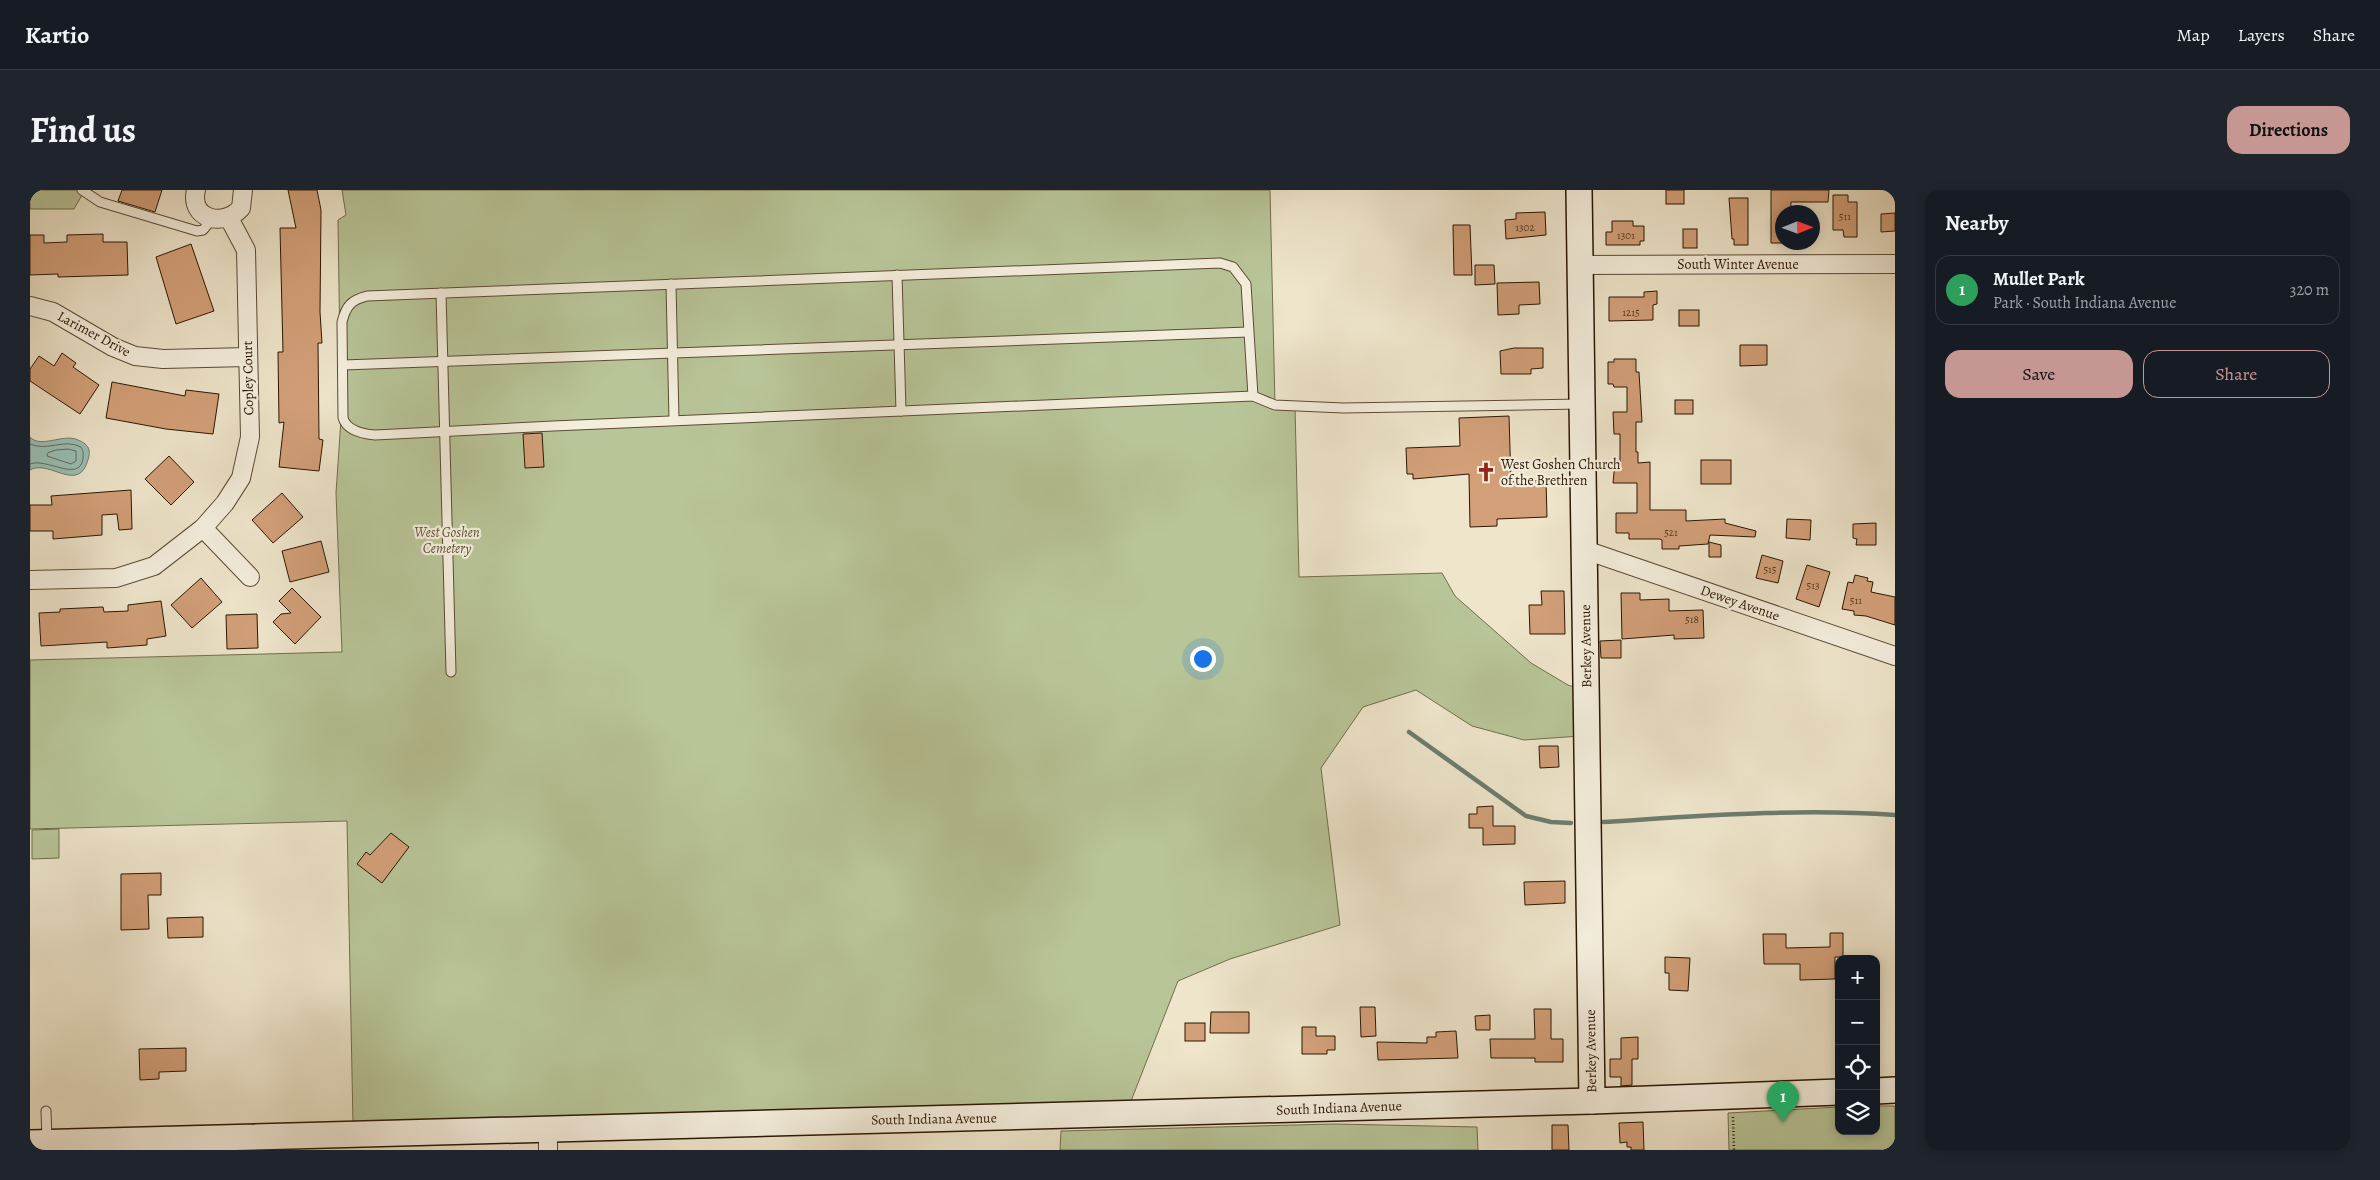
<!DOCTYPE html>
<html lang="en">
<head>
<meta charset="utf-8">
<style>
  body { margin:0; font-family:Alegreya,serif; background:#20242c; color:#f1f3f6 }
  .controls { position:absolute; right:15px; bottom:15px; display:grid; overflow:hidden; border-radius:10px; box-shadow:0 2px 12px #0003 }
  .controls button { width:45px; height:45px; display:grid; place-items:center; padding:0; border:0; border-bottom:1px solid #363941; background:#171b24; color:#f1f3f6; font:25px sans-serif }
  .compass { position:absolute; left:1745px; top:15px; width:45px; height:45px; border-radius:50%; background:#171b24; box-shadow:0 2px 12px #0003; rotate:89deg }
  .you { position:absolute; left:1172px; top:468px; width:18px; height:18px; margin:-12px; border:4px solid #fff; border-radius:50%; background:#1a73e8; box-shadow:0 0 0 8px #1a73e833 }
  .badge { display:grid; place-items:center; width:32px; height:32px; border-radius:50%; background:#c59692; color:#fff; font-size:16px; font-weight:700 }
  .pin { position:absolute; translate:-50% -41px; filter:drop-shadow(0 1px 2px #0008) }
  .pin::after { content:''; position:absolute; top:26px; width:18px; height:15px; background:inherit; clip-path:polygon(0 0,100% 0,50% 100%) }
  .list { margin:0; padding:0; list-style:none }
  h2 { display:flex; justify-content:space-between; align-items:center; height:65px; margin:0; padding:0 20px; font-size:21px }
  h2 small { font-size:16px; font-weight:400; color:#9ea1a6 }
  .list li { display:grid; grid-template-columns:32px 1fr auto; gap:15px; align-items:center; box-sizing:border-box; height:70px; margin:0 10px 10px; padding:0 10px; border:1px solid #363941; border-radius:15px }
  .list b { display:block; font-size:19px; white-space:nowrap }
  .list p { margin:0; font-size:16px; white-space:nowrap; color:#9ea1a6 }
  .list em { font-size:16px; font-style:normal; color:#9ea1a6 }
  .actions { display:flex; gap:10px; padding:15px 20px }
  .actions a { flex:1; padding:11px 0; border:1px solid #c59692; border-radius:15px; text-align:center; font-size:18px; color:#c59692 }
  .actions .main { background:#c59692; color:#111 }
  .icon { flex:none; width:28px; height:28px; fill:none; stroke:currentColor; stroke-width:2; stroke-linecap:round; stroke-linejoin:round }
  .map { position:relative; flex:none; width:1865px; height:960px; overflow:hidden; border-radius:15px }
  header { display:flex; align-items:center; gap:30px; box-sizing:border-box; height:70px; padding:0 25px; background:#171b24; border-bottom:1px solid #363941 }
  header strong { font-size:24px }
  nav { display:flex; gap:28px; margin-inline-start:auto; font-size:18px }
  .intro { display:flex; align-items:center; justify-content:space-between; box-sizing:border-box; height:120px; padding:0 30px }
  h1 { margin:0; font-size:35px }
  .button { padding:12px 22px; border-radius:15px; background:#c59692; color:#111; font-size:18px; font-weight:700 }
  main { display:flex; gap:30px; padding:0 30px }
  aside { flex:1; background:#171b24; border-radius:15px; box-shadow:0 2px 12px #0003 }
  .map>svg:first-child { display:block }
</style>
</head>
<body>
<header>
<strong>Kartio</strong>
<nav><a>Map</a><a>Layers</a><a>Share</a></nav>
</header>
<div class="intro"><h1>Find us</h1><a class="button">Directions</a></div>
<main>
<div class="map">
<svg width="1865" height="960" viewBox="0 0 1865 960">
  <rect width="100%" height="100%" fill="#eee5cb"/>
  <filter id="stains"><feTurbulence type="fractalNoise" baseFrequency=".004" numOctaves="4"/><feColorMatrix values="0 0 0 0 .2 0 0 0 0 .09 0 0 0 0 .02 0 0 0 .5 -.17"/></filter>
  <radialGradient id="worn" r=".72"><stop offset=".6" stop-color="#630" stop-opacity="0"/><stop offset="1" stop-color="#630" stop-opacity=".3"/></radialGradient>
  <g fill="#b8c598" stroke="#726e4d">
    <path d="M0,0H55L44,19H0Z"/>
    <path d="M312,0H1240L1245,215L1265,217L1269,387L1412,383L1425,406L1501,473L1538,495L1550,499V546L1494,550L1442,536L1386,500L1333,517L1291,578L1310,735L1200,769L1148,791L1101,911L323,934L317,631L0,639V470L312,462L306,303L311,229L308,30L316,25Z"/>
    <path d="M29,639V668L2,669V640Z"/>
    <path d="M1846,916H1865V960H1699L1698,923L1809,917V941H1846Z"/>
    <path d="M1305,934L1447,937L1448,960H1030L1031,941Z"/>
  </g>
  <path fill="#99bfb5" stroke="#6d7c6d" d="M0,247C11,259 33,243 48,250C53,252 58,255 59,260C60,266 57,274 54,279C42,297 17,270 0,280Z"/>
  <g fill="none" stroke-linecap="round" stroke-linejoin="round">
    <g stroke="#626b5c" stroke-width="1">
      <path d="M0,254C17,262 34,248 51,257C54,262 53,264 53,269C49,293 16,267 0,274"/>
      <path d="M26,260L38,259L46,261V271L41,274L17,266L18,263Z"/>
    </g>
    <g stroke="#6d7c6d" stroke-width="4.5">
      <path d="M1379,542L1496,626L1521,632L1541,633"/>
      <path d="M1573,632C1670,626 1768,618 1865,625"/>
    </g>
  </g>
  <g fill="#d29f78" stroke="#2b1702">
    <path d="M92,0H132L125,22L88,11Z"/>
    <path d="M258,0H287L291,20L290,122L292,153H288L289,249L293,250L289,281L249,277L254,232L249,233L248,162H253L250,38H266Z"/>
    <rect x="1636" y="0" width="18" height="14"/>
    <path d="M1741,0H1799L1798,12H1761V22H1752V53H1741Z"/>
    <path d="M1803,5H1818V12H1827V47H1814L1813,40H1803Z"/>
    <path d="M1699,8H1718V55H1704V49H1702Z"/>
    <path d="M1515,22L1516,45L1476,49L1475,30L1486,29V23Z"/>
    <path d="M1865,23V41L1851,42V24Z"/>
    <path d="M1582,31H1603V36H1614V51H1610V55H1576V42H1582Z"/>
    <path d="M1423,35H1440L1442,85H1424Z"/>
    <rect x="1653" y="39" width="14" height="19"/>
    <path d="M73,44V52H97L98,85L28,87V84L0,85V45H14V53L37,52V45Z"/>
    <path d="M161,54L184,121L146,134L126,67Z"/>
    <path d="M1445,75H1464L1465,94L1445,95Z"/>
    <path d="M1509,92L1510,114L1489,115V124L1468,125L1467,93Z"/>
    <path d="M1627,101V114L1623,115V130L1579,131V107H1614V102Z"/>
    <rect x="1649" y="120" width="20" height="16"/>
    <path d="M1710,155H1737V175L1710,176Z"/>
    <path d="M1484,158H1513V178L1501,179V184H1471L1470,161Z"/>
    <path d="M32,163L46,173L43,177L69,195L50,224L0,191V179L9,166L24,176Z"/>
    <path d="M1584,169H1606V182H1609L1612,232H1606V262H1608V273L1620,272V320H1656V331L1695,329V333L1726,341L1725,347L1680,345L1678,354L1649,356V359H1632V350L1630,349H1599V343H1586V323H1607V293H1583L1585,272H1590V244H1584L1583,222H1597V197H1584L1583,194H1578V172H1584Z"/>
    <path d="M82,192L155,206L156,200L189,204L183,244L136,239L76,228Z"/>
    <rect x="1645" y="210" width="18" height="14"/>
    <path d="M1479,226L1481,292L1516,290L1517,327L1467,329V336L1440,337L1439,284L1383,289V284H1377L1376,258L1430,256L1429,228Z"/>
    <path d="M512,243L514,277L495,278L493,244Z"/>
    <path d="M139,266L164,292L141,315L115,289Z"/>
    <rect x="1671" y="270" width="30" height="24"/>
    <path d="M101,300L102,339L89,340L87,324L72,325V345L23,349V341H0V315H22L21,306Z"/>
    <path d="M252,303L273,327L243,353L222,330Z"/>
    <path d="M1757,329L1781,330L1780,350L1756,348Z"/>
    <path d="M1846,333V355H1826L1827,349L1823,348V334Z"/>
    <path d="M291,351L299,382L260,392L252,361Z"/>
    <path d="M1679,352L1691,355V367H1679Z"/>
    <path d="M1732,365L1753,371L1748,393L1726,388Z"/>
    <path d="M1777,375L1800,382L1789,417L1766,409Z"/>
    <path d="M1825,385L1838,388L1837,391L1843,392L1841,402L1865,407V435L1836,426L1824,425V421L1812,419L1818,392L1823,393Z"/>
    <path d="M171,388L192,412L162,438L141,415Z"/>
    <path d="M262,398L291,427L265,454L243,432L251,424L261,423L249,411Z"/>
    <path d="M1511,401H1534L1535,444H1500L1499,415H1512Z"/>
    <path d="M1591,403H1610V410L1639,409V421L1673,420L1674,448L1644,449V445L1592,449Z"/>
    <path d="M131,411L136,446L117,449V455L77,458V452L11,456L9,423L30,422V419L73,417L74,422L98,421V415Z"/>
    <path d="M227,424L228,458L197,459L196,425Z"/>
    <path d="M1591,450V468H1571L1570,451Z"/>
    <path d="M1509,556H1528L1529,577L1510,578Z"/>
    <path d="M1463,616V636H1485V654L1453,655V638H1439V624H1447V617Z"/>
    <path d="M361,643L379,657L352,693L327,674L336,662L340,665Z"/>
    <path d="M131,683V705H118L119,739L91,740V684Z"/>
    <path d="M1535,691V713L1495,715L1494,692Z"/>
    <path d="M173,727V747L138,748L137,728Z"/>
    <path d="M1800,743H1813V767H1805V789L1770,790V774H1734L1733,744H1756V758L1800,757Z"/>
    <path d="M1635,767L1660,768L1658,801L1639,800V783H1635Z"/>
    <path d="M1330,817H1345L1346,846L1331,847Z"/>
    <path d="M1504,819H1521V849H1533V872H1505V868H1461L1460,849H1505Z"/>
    <path d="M1181,822H1219V843H1180Z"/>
    <path d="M1460,825V840H1446L1445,826Z"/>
    <rect x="1155" y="833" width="20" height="18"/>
    <path d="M1272,837H1286V846H1305V860H1297V864H1272Z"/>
    <path d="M1426,841L1428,868L1348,870L1347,852L1397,853V847H1406V842Z"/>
    <path d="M1608,847V869H1602V895L1591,896V887H1580V869H1591V848Z"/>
    <path d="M156,858V881L129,882V889L110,890L109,859Z"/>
    <path d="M1613,932L1614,960H1601V957H1597V952L1590,953L1589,933Z"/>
    <path d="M1522,935H1538L1539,960H1522Z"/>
  </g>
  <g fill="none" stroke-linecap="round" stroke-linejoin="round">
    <defs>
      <g id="lane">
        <path d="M52,0L70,12L167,41L173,40L182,29"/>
        <path d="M867,85L871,221"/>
        <path d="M641,94L644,230"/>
        <path d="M411,103L421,482"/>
        <path d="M313,175L1218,142"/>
        <path d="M1223,206L1216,94L1203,77L1190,73L337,106C321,110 316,116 312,132L313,228C317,241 333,244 345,245L523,236L1223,206L1245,215L1313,218L1551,214"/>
        <path d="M16,921L17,950"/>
      </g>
      <g id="street">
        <path d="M166,0C159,29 193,38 211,18L213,0"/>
        <path d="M1551,75L1865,74"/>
        <path d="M0,116L23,122L83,157L105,166L133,169L218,167"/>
        <path d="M173,338L220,387"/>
        <path d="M1555,360L1865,466"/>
        <path d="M0,390L86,388L124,376L173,338L195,313L211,288L220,247L216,60L199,28"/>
        <path d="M518,939V960"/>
      </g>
      <g id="secondary">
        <path d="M1549,0L1562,911"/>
        <path d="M1846,901L1865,900"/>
        <path d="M0,953L1562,911L1809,902"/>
      </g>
    </defs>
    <use href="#lane" stroke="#5c4a34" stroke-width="11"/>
    <use href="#street" stroke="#5c4a34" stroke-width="20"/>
    <use href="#secondary" stroke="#2b1702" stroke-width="28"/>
    <path stroke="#2b1702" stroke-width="2.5" stroke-dasharray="1 2.5" stroke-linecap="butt" d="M1703,927L1704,960"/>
    <use href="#lane" stroke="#f4eedd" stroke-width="9"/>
    <use href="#street" stroke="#f4eedd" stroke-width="18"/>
    <use href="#secondary" stroke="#f4eedd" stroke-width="25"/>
  </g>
  <defs>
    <symbol id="church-bare" viewBox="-9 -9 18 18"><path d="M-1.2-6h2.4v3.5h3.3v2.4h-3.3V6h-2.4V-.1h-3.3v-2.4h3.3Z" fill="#8f2418" stroke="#f4eedd" stroke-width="2.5" paint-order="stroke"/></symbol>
  </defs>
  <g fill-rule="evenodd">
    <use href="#church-bare" x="1442" y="268" width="28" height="28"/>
  </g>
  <g text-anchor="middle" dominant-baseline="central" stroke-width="4.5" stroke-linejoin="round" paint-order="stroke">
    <g font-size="11" fill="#553920">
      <text x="1815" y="26">511</text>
      <text x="1495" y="37">1302</text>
      <text x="1596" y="45">1301</text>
      <text x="1601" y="122">1215</text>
      <text x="1641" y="342">521</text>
      <text x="1740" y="379">515</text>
      <text x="1783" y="395">513</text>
      <text x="1826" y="410">511</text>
      <text x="1662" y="429">518</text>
    </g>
    <g font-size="14" fill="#2b1702" stroke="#f4eedd">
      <text x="1708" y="74">South Winter Avenue</text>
      <text transform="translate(64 144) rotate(28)">Larimer Drive</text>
      <text transform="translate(218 188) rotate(-91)">Copley Court</text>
      <text transform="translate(1710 413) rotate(19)">Dewey Avenue</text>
      <text transform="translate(1556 456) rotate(-91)">Berkey Avenue</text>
      <text transform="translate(1561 861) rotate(-91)">Berkey Avenue</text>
      <text transform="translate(1309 918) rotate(-2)">South Indiana Avenue</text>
      <text transform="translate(904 929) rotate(-1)">South Indiana Avenue</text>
    </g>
    <g font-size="14" fill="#2b1702" stroke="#f4eedd" text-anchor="start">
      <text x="1471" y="274">West Goshen Church<tspan x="1471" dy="16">of the Brethren</tspan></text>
    </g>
    <g font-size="14" font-style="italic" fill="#5c5436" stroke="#f4eedd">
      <text x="417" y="342">West Goshen<tspan x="417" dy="16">Cemetery</tspan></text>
    </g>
  </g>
  <rect width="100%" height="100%" filter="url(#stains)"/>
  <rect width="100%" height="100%" fill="url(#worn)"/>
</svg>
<div class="controls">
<button>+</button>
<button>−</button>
<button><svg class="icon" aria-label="locate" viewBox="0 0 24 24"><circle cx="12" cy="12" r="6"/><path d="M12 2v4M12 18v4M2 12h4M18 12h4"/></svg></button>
<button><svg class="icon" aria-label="layers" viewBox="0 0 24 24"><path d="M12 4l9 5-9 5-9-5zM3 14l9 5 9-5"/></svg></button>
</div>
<svg class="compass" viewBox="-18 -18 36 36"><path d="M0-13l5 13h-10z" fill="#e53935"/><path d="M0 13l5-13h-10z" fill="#9ea1a6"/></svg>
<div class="you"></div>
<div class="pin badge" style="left:1753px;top:932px;background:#2e9e5b">1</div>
</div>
<aside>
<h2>Nearby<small></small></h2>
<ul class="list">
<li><span class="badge" style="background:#2e9e5b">1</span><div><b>Mullet Park</b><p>Park · South Indiana Avenue</p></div><em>320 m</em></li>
</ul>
<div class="actions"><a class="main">Save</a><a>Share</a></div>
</aside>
</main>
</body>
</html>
